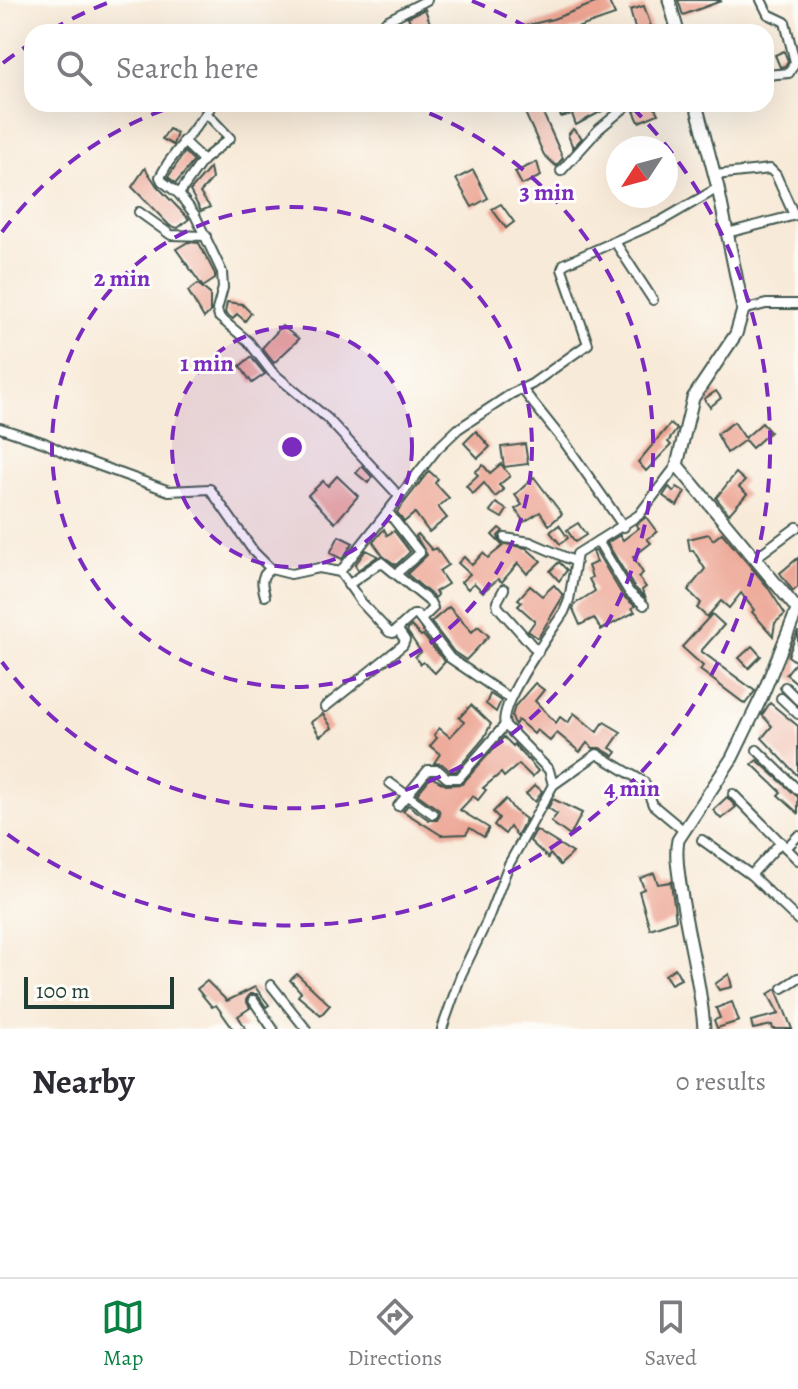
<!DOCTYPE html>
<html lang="en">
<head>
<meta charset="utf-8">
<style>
  body { margin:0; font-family:Alegreya,serif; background:#f2f2f3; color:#2b2b33 }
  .compass { position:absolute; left:606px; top:136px; width:72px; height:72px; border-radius:50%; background:#fff; box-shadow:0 8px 32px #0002; rotate:234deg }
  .scale { position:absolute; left:24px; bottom:20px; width:150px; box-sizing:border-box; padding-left:8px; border:4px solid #1f3d34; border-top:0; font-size:22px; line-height:28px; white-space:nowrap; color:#1f3d34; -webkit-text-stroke:6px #fdfcf7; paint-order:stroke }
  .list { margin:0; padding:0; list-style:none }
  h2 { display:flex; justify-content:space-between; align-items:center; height:104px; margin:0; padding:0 32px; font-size:34px }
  h2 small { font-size:26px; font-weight:400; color:#7c7c81 }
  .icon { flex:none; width:44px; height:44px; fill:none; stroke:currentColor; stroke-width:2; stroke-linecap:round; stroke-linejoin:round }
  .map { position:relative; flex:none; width:798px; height:1029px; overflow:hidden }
  .search { position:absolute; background:#fff; box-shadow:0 8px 32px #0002; left:24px; right:24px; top:24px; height:88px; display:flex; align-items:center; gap:20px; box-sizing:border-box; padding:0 28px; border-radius:24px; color:#7c7c81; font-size:30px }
  .sheet { height:248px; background:#fff }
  nav { display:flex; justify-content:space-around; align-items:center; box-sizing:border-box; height:112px; border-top:2px solid #e1e1e2; background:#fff; font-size:22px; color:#7c7c81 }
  nav a { display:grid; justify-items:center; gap:4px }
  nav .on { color:#0b8043 }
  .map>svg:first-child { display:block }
</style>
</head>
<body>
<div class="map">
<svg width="798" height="1029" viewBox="0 0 798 1029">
  <rect width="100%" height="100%" fill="#fdfcf7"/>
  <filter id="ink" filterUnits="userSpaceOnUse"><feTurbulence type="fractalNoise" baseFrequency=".0125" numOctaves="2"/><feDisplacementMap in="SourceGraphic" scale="16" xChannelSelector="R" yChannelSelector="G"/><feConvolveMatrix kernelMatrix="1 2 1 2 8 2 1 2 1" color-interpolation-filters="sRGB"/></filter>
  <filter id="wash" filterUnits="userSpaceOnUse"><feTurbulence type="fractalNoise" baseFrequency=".006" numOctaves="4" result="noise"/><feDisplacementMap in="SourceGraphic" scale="32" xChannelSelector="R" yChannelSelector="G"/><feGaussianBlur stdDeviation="1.8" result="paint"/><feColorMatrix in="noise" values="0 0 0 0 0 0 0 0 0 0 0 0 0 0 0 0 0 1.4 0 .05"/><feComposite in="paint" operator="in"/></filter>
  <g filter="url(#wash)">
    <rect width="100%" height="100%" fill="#f8ead8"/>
    <g id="blocks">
      <g fill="#eca493">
        <path d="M603,0H608L615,15L565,32H513L512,29L553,19Z"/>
        <path d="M678,0H720L721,1L683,15Z"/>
        <path d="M644,6L653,32H636L630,10Z"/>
        <path d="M425,9L431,26L415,32L408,17Z"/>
        <path d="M784,51L788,61L785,66L780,67L775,55Z"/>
        <path d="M521,104H539L563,158L556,166L544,155Z"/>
        <path d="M556,104H615L576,125L572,114L561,117Z"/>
        <path d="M653,104L658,114L639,122L634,111Z"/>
        <path d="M169,129L177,133L173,145L162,139Z"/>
        <path d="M573,129L582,138L573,148L568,135Z"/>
        <path d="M185,152L194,161L176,183L168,177Z"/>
        <path d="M537,162L541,176L522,185L515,172Z"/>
        <path d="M145,168L157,186L189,219L178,228L170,226L132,187Z"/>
        <path d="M210,168L212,179L200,193L210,207L201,211L190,191Z"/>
        <path d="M473,170L488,198L472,207L456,179Z"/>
        <path d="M501,204L514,222L506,228L492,209Z"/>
        <path d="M188,242L199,243L215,274V279L203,287L176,249Z"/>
        <path d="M198,284L210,294V312L204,318L188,291Z"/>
        <path d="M227,302L242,304L251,313L245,321L237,314L233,319L225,313Z"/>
        <path d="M282,326L299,339L274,363L262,348Z"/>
        <path d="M251,357L265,374L252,383L240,366Z"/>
        <path d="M716,391L721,398L710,407L704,399Z"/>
        <path d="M734,422L745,438L762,423L770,432L752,448L745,440L727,453L717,434Z"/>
        <path d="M670,424L677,429L668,442L671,445L646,471L638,462Z"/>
        <path d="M476,431L490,447L478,458L464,443Z"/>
        <path d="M525,444L528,464L504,467L501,447Z"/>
        <path d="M501,464L510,476L499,485L504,490L495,497L484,483L473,494L466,486L478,475L475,472L483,465L490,473Z"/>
        <path d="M362,466L372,477L368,483L356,473Z"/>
        <path d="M429,471L438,479L435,483L449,498L438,507L447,518L429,532L415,513L404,522L397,512Z"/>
        <path d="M736,473L745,481L739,487L747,494L729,514L716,498Z"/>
        <path d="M337,476L358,496L335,523L308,495L323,481L328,486Z"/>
        <path d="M534,477L562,514L549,525L540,512L524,522L515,509L522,505L515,495Z"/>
        <path d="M669,487L674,492L677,487L685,492L677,506L663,496Z"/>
        <path d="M496,503L507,510L502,518L490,511Z"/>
        <path d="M646,517L657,532L647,539L651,543L633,557L643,573L638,577L646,587L642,590L646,598L634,587L607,543L620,535L623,540L639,528L636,525Z"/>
        <path d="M578,523L586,535L575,542L567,530Z"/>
        <path d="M559,525L568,538L560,544L550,532Z"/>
        <path d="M499,528L503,531L498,536L500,543L526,548L541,561L527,574L518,563L502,582L498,579L483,592L474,583L468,589L461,582L470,574L458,563L464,557L472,565L483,553L488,558L503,546L492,535Z"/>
        <path d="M384,529L387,535L394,531L410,552L396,565L383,556L373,542Z"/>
        <path d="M722,533L767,586L785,614L775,623L773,636L752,612L754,610L741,593L729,608L721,601L707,617L697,608L701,603L688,590L705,569L693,550L690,551L688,539L709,534L713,540Z"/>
        <path d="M418,534L432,550L436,548L448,565L439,571L448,584L435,592L438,595L435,598L407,574L427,555L416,536Z"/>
        <path d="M339,536L353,543L342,559L330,553Z"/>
        <path d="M366,550L378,556L358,570L355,565Z"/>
        <path d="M596,551L623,596L635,606L632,608L635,612L601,630L594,618L580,625L573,609L575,604L595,591L589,579L592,577L588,566L597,562L593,552Z"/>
        <path d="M798,558V587L793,591L780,573Z"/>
        <path d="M559,562L567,570L559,581L550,571Z"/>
        <path d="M554,585L563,595L562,598L538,638L528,631L535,621L518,606L522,602L518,599L530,586L542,596Z"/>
        <path d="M449,607L472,632L478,626L489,636L466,660L454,652L431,622Z"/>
        <path d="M712,614L724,625L701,651L755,691L745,704L700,670L703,666L682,647Z"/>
        <path d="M411,626L421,636L423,635L445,662L435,673L423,662L420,664L415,657L421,652L407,631Z"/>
        <path d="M798,631V684L786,674L796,662L788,656Z"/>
        <path d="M752,646L761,656L749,668L739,658Z"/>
        <path d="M535,683L544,690L535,701L556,723L560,717L568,723L574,713L597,732L604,722L621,732L610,748L617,752L614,756L600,748H593L587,743L580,752L557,733L550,741L537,730L534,734L518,720L515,725L512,716L515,706Z"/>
        <path d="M490,694L501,701L496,712L486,704Z"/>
        <path d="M770,703L798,726V776L762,738L772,726L762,715Z"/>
        <path d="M471,705L491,724L484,738L456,771H450L442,764L434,763L440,754L430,746L437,738L434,735L439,728L450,737L464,722L459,718Z"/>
        <path d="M323,714L332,728L320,736L311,722Z"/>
        <path d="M504,737L513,746L514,744L538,771L532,777L519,764L504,777L501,773L483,788L486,790L478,800L473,796L460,810L489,828L484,837L470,828L466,834L441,835L403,811L408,805L429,820H437L440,815L439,810L417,794L431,777L446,785L462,784Z"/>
        <path d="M757,760L798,797V813L778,795L781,792L752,764Z"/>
        <path d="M535,785L542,791L535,802L526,794Z"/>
        <path d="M727,797L736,807L721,819L713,810Z"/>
        <path d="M506,799L514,810L526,819L517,836L510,827L505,834L494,825L499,818L493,812Z"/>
        <path d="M553,799L582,813L570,836L551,822L557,814L548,808Z"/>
        <path d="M536,830L573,853L560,865L550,854L548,858L530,841Z"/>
        <path d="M654,873L658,884L671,882L676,920L650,929L639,891L644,889L640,878Z"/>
        <path d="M675,968L681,979L671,984L665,975Z"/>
        <path d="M297,974L330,1005L321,1015L298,996L301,992L290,980Z"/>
        <path d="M729,974L732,987L719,990L715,984Z"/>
        <path d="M207,981L227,1001L255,987L269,1005L266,1007L257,994H250L246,1000L250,1008L238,1016L246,1029H233L216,1005L212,1007L197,989Z"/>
        <path d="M776,989L792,1029H773L772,1025L753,1029L751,1021L779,1014L768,994Z"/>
        <path d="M732,1002L739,1021L717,1028L714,1020L720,1018L716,1008Z"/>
      </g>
    </g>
  </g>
  <g filter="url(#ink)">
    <use href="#blocks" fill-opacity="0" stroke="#40574d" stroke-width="2"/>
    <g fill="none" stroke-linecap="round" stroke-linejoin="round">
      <defs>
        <g id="street">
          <path d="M761,0L768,14L785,22L795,62L789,73L766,75"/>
          <path d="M386,21L427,0"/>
          <path d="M213,104L168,163L160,177L162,181L179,194L195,215L222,272L223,288L217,310L219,317L248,341L272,372L327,418L400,497"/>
          <path d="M183,141L203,160"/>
          <path d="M561,171L599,129L629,104"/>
          <path d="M715,175L770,169L776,175L794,215"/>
          <path d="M179,194L203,160L230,138L206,113"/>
          <path d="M139,212L171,235L206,236"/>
          <path d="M727,233L796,215"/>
          <path d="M615,242L653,300"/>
          <path d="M743,310L766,304H798"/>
          <path d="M522,389L565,443L624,527"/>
          <path d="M0,428L45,443L67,454L169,491L210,489L254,552L271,569L291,574L319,568L340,572L361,602L389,632L393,633L413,615H417L450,658L509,698"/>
          <path d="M388,512L420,553L396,574"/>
          <path d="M505,538L530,542L574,561"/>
          <path d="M598,541L629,592L644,605"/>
          <path d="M755,558L797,527"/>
          <path d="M340,572L437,449L458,429L511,394L532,384L588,344L562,269L564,264L661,221L718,188"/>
          <path d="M348,585L381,562L430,602L433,608L422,619"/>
          <path d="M504,589L497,602L498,607L538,652"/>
          <path d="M265,596C262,585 259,576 271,569"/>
          <path d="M785,687L798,700"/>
          <path d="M781,698L798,714"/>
          <path d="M325,707L403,645L405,640L398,630"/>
          <path d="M757,750L798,790"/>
          <path d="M390,783L433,814"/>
          <path d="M553,785L597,754L644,782L653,805L683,830"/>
          <path d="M733,794L798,860"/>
          <path d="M398,806L428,770H438L447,778H459L505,725"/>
          <path d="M702,840L751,875L798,920"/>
          <path d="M786,848L798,836"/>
          <path d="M751,875L781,842"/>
          <path d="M271,985L306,1029"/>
          <path d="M783,988L798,978"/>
          <path d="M253,1000L273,1029"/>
          <path d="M442,1029L461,975L487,921L509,864L553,785L549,770L505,725C497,705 551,632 564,612L569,600L577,554L639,515L677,465"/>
        </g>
        <g id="secondary">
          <path d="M669,0L678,32"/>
          <path d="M696,104L718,188L743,310L736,334L693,398L677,465L797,609"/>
          <path d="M704,1029C701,980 686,933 680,884C678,869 675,854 678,840L732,758L762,696L798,608"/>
        </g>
      </defs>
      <use href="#street" stroke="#40574d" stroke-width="12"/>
      <use href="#secondary" stroke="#40574d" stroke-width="15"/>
      <use href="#street" stroke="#fff" stroke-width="8"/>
      <use href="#secondary" stroke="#fff" stroke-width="11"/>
    </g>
  </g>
  <circle cx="292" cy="447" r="120" fill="#7b2cbf" fill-opacity=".12"/>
  <g fill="none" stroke="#7b2cbf" stroke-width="4" stroke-dasharray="14 10">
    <circle cx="292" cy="447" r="120"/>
    <circle cx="292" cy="447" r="240"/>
    <path d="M2 232A361 361 0 0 1 177 105M407 105A361 361 0 1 1 2 662"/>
    <path d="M3 63A481 481 0 0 1 30 44M51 30A481 481 0 0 1 112 1M472 1A481 481 0 0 1 532 30M632 107A481 481 0 0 1 3 831"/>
  </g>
  <circle cx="292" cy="447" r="12" fill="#7b2cbf" stroke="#fdfcf7" stroke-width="4"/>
  <g font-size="24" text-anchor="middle" font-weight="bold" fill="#7b2cbf" stroke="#fdfcf7" stroke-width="6" stroke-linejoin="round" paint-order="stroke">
    <text x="547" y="200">3 min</text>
    <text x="122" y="286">2 min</text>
    <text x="207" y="371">1 min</text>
    <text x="632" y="796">4 min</text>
  </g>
</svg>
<svg class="compass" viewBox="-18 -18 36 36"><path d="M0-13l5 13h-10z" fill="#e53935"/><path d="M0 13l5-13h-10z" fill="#7c7c81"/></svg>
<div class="scale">100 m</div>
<div class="search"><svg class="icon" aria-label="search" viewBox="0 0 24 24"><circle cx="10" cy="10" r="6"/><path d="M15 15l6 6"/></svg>Search here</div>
</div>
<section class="sheet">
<h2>Nearby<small>0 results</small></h2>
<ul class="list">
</ul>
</section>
<nav>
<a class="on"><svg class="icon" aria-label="map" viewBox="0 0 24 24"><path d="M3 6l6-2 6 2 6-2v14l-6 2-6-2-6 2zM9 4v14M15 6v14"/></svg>Map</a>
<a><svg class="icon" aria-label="directions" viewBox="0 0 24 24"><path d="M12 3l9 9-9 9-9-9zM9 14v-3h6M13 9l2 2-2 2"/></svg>Directions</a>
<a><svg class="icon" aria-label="saved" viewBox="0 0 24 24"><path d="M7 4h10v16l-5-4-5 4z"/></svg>Saved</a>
</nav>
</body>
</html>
